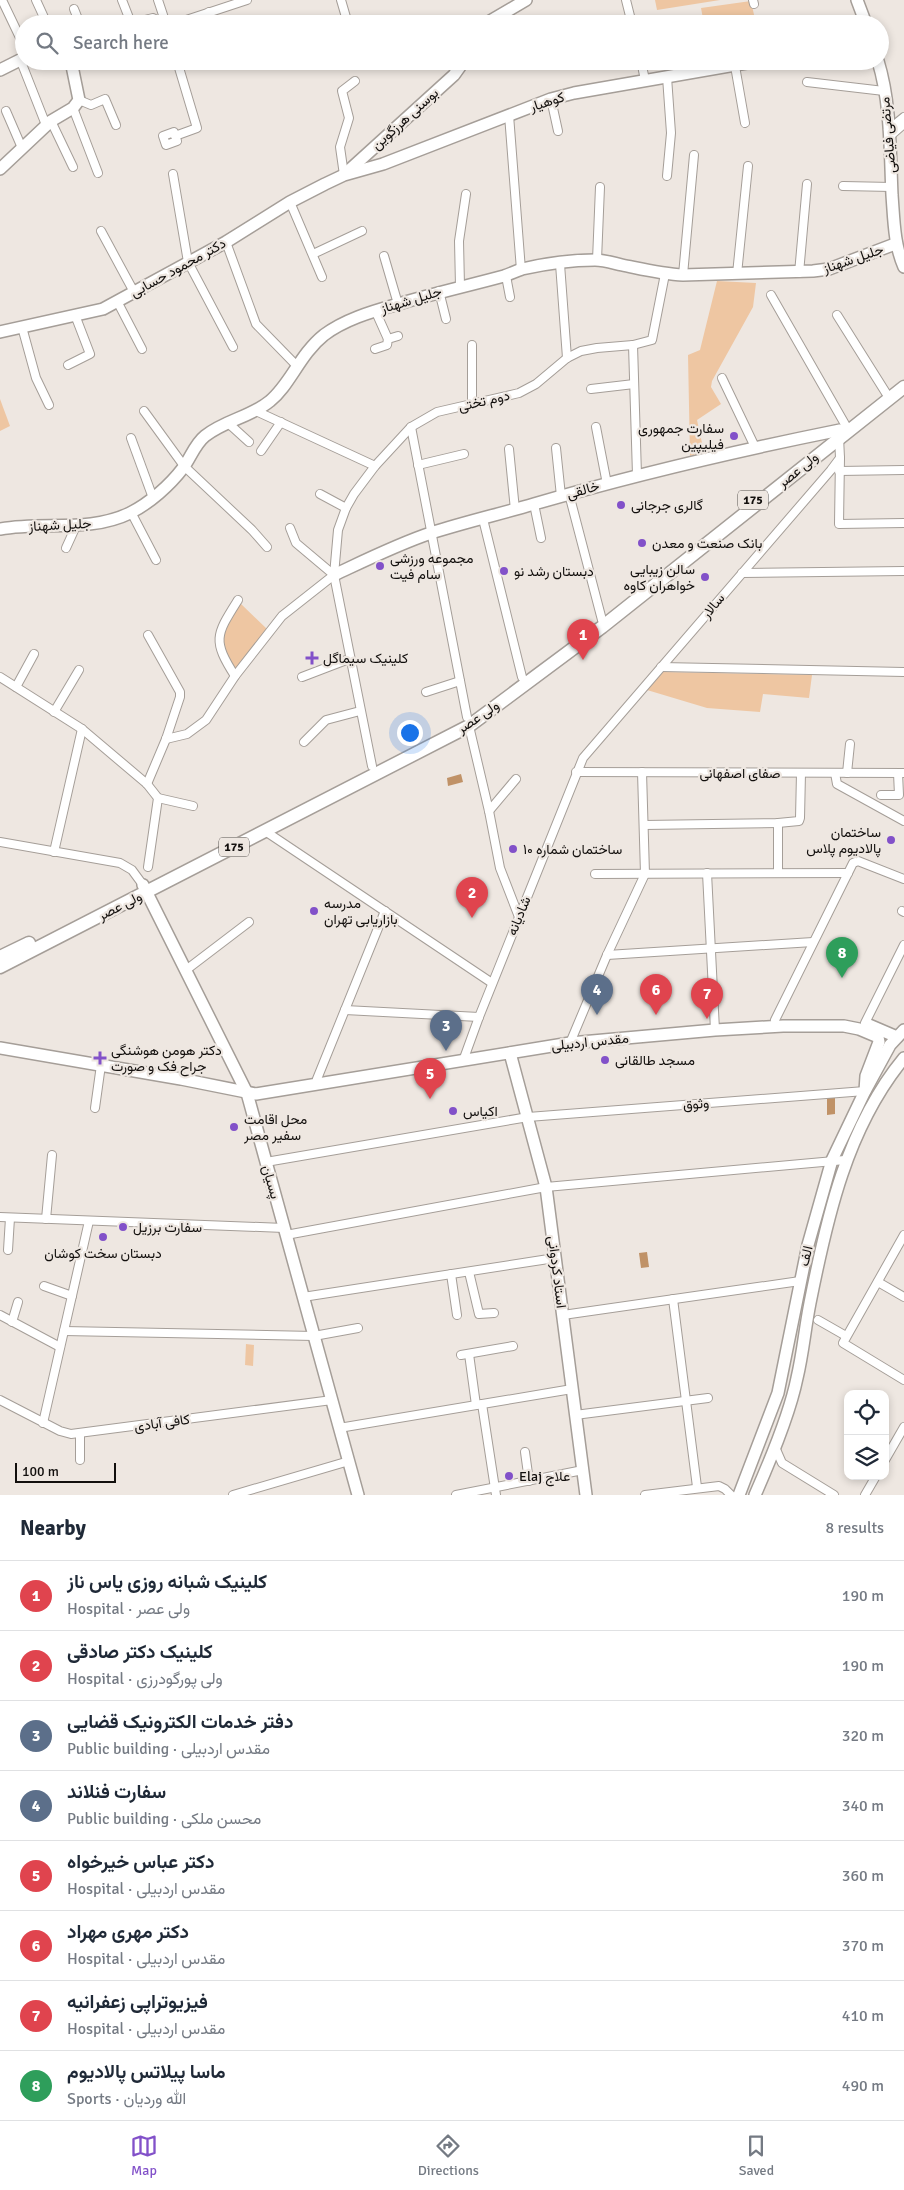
<!DOCTYPE html>
<html lang="en">
<head>
<meta charset="utf-8">
<style>
  body { margin:0; font-family:Signika,Vazirmatn,sans-serif; background:#f2f2f3; color:#1f2937 }
  .controls { position:absolute; right:15px; bottom:15px; display:grid; overflow:hidden; border-radius:10px; box-shadow:0 2px 8px #0003 }
  .controls button { width:45px; height:45px; display:grid; place-items:center; padding:0; border:0; border-bottom:1px solid #e0e1e3; background:#fff; color:#1f2937; font:25px sans-serif }
  .scale { position:absolute; left:15px; bottom:12px; width:101px; box-sizing:border-box; padding-left:5px; border:2px solid #120f0d; border-top:0; font-size:14px; line-height:18px; white-space:nowrap; color:#120f0d; -webkit-text-stroke:4px #eee7e1; paint-order:stroke }
  .you { position:absolute; left:409px; top:732px; width:18px; height:18px; margin:-12px; border:4px solid #fff; border-radius:50%; background:#1a73e8; box-shadow:0 0 0 8px #1a73e833 }
  .badge { display:grid; place-items:center; width:32px; height:32px; border-radius:50%; background:#8251c9; color:#fff; font-size:16px; font-weight:700 }
  .pin { position:absolute; translate:-50% -41px; filter:drop-shadow(0 1px 2px #0008) }
  .pin::after { content:''; position:absolute; top:26px; width:18px; height:15px; background:inherit; clip-path:polygon(0 0,100% 0,50% 100%) }
  .list { margin:0; padding:0; list-style:none }
  h2 { display:flex; justify-content:space-between; align-items:center; height:65px; margin:0; padding:0 20px; font-size:21px }
  h2 small { font-size:16px; font-weight:400; color:#747a83 }
  .list li { display:grid; grid-template-columns:32px 1fr auto; gap:15px; align-items:center; box-sizing:border-box; height:70px; padding:0 20px; border-top:1px solid #e0e1e3 }
  .list b { display:block; font-size:19px; white-space:nowrap }
  .list p { margin:0; font-size:16px; white-space:nowrap; color:#747a83 }
  .list em { font-size:16px; font-style:normal; color:#747a83 }
  .icon { flex:none; width:28px; height:28px; fill:none; stroke:currentColor; stroke-width:2; stroke-linecap:round; stroke-linejoin:round }
  .map { position:relative; flex:none; width:904px; height:1495px; overflow:hidden }
  .search { position:absolute; background:#fff; box-shadow:0 2px 8px #0003; left:15px; right:15px; top:15px; height:55px; display:flex; align-items:center; gap:12px; box-sizing:border-box; padding:0 18px; border-radius:28px; color:#747a83; font-size:19px }
  .sheet { height:625px; background:#fff }
  nav { display:flex; justify-content:space-around; align-items:center; box-sizing:border-box; height:70px; border-top:1px solid #e0e1e3; background:#fff; font-size:14px; color:#747a83 }
  nav a { display:grid; justify-items:center; gap:2px }
  nav .on { color:#8251c9 }
  .map>svg:first-child { display:block }
</style>
</head>
<body>
<div class="map">
<svg width="904" height="1495" viewBox="0 0 904 1495">
  <rect width="100%" height="100%" fill="#eee7e1"/>
  <g fill="#eec6a2">
    <path d="M655,0H720L657,10Z"/>
    <path d="M751,1L756,24H704L701,8Z"/>
    <path d="M717,281L756,283L753,307L712,381L711,387L721,404L697,420L704,452L690,456L688,355L700,350Z"/>
    <path d="M0,399L10,426L0,431Z"/>
    <path d="M240,603L267,629L236,671C214,638 221,634 240,603Z"/>
    <path d="M663,672L812,675L809,698L763,694L760,712L707,708L647,690Z"/>
    <path d="M246,1344L254,1345L253,1366L245,1365Z"/>
  </g>
  <g fill="#c09267">
    <path d="M461,774L463,782L448,786L447,778Z"/>
    <path d="M827,1098H835V1114L827,1115Z"/>
    <path d="M647,1252L649,1267L641,1268L639,1253Z"/>
  </g>
  <g fill="none" stroke-linecap="round" stroke-linejoin="round">
    <defs>
      <g id="street">
        <path d="M2,0L24,46"/>
        <path d="M36,0L47,24"/>
        <path d="M122,0L131,23"/>
        <path d="M158,0L166,24"/>
        <path d="M341,0L348,24"/>
        <path d="M626,0L632,24"/>
        <path d="M753,0L754,4"/>
        <path d="M74,9L80,24"/>
        <path d="M209,12L212,24"/>
        <path d="M128,24L153,18L163,24"/>
        <path d="M174,24L247,0"/>
        <path d="M20,59L46,125"/>
        <path d="M641,61L645,80"/>
        <path d="M735,66L745,123"/>
        <path d="M667,77L671,133L667,176"/>
        <path d="M807,82L884,91"/>
        <path d="M551,99L558,131"/>
        <path d="M79,100L91,105L105,99L116,125"/>
        <path d="M73,108L98,173"/>
        <path d="M6,111L22,148"/>
        <path d="M509,115L521,270"/>
        <path d="M51,121L73,167"/>
        <path d="M888,130L904,117"/>
        <path d="M174,132L177,141L166,145L163,136Z"/>
        <path d="M175,136L197,128L177,61"/>
        <path d="M889,137L904,124"/>
        <path d="M173,174L188,262L233,347"/>
        <path d="M344,175L340,147L349,118L342,91L355,81"/>
        <path d="M843,186L892,187"/>
        <path d="M290,202L322,277"/>
        <path d="M101,231L134,292"/>
        <path d="M226,242L256,324L296,365"/>
        <path d="M313,254L362,231"/>
        <path d="M384,256L398,304"/>
        <path d="M597,260L600,187"/>
        <path d="M560,264L567,358"/>
        <path d="M799,273L807,184"/>
        <path d="M737,274L748,166"/>
        <path d="M683,275L694,155"/>
        <path d="M506,276L510,297"/>
        <path d="M460,286L459,241L466,194"/>
        <path d="M439,291L446,319"/>
        <path d="M771,295L846,426"/>
        <path d="M117,301L142,349"/>
        <path d="M375,310L388,339"/>
        <path d="M837,315L886,393"/>
        <path d="M22,327L36,378L49,405"/>
        <path d="M472,345V403"/>
        <path d="M633,345L637,475"/>
        <path d="M375,349L387,345L388,339L398,336"/>
        <path d="M68,365L90,354L75,315"/>
        <path d="M722,378L755,447"/>
        <path d="M591,389L634,384"/>
        <path d="M144,411L184,466L252,530L267,547"/>
        <path d="M256,411L375,466"/>
        <path d="M227,422L249,442"/>
        <path d="M411,427L467,717"/>
        <path d="M596,427L607,484"/>
        <path d="M131,438L153,498"/>
        <path d="M556,448L561,496"/>
        <path d="M509,449L515,510"/>
        <path d="M261,451L281,422"/>
        <path d="M840,458L839,524L904,523"/>
        <path d="M418,465L464,454"/>
        <path d="M839,471L904,470"/>
        <path d="M320,494L346,508"/>
        <path d="M569,494L602,620"/>
        <path d="M534,504L541,538"/>
        <path d="M131,512L156,560"/>
        <path d="M483,519L522,677"/>
        <path d="M290,528L296,543L334,575"/>
        <path d="M66,548L76,526"/>
        <path d="M742,573L904,571"/>
        <path d="M661,667L904,672"/>
        <path d="M235,676C212,640 216,635 238,600"/>
        <path d="M0,677L82,729L147,784L158,798L148,867"/>
        <path d="M302,677L349,659"/>
        <path d="M16,687L34,654"/>
        <path d="M426,692L460,681"/>
        <path d="M54,712L79,670"/>
        <path d="M469,726L489,811L500,868L519,917"/>
        <path d="M166,739L187,734L206,720L235,676L282,616L334,575"/>
        <path d="M304,742L326,720L360,711"/>
        <path d="M372,766L334,575L338,530L346,508L354,494L375,466L411,427L437,412L519,393L536,384L567,358L581,351L597,348L633,345L652,340L665,274"/>
        <path d="M576,772L904,773"/>
        <path d="M835,773L837,784L904,821"/>
        <path d="M847,773L850,744"/>
        <path d="M147,784L166,739L180,697V692L148,635"/>
        <path d="M881,795H899L898,773"/>
        <path d="M158,798L193,806"/>
        <path d="M489,811L516,779"/>
        <path d="M644,825L778,823L799,821L800,818L801,773"/>
        <path d="M265,831L492,983"/>
        <path d="M0,842L120,863L132,870L143,885"/>
        <path d="M54,852L82,729"/>
        <path d="M707,873L715,1030"/>
        <path d="M778,873V823"/>
        <path d="M595,874L848,873"/>
        <path d="M902,911L904,912"/>
        <path d="M607,955L813,942"/>
        <path d="M186,970L249,922"/>
        <path d="M345,1010L479,1017"/>
        <path d="M775,1020L853,863L858,861L904,879"/>
        <path d="M865,1023L904,945"/>
        <path d="M570,1043L607,955L645,874L642,772"/>
        <path d="M463,1061L479,1017L583,758L831,470L840,458L839,437"/>
        <path d="M317,1079L385,911"/>
        <path d="M95,1108L101,1065"/>
        <path d="M266,1162L528,1117L865,1091"/>
        <path d="M0,1217L284,1228"/>
        <path d="M46,1219L52,1155"/>
        <path d="M286,1235L546,1187L845,1160"/>
        <path d="M904,1235L843,1343L904,1380"/>
        <path d="M8,1250L10,1218"/>
        <path d="M469,1272L479,1314L494,1313"/>
        <path d="M451,1274L457,1315"/>
        <path d="M878,1282L904,1297"/>
        <path d="M44,1286L72,1296"/>
        <path d="M303,1297L555,1258"/>
        <path d="M673,1299L697,1487"/>
        <path d="M0,1315L60,1347"/>
        <path d="M563,1315L800,1281"/>
        <path d="M818,1320L846,1336"/>
        <path d="M12,1322L18,1302"/>
        <path d="M64,1331L314,1336L358,1328"/>
        <path d="M469,1354L476,1405"/>
        <path d="M461,1355L513,1346"/>
        <path d="M0,1400L60,1431L71,1434L332,1400"/>
        <path d="M482,1404L496,1495"/>
        <path d="M575,1415L708,1398"/>
        <path d="M43,1423L89,1221"/>
        <path d="M339,1428L572,1389"/>
        <path d="M80,1434V1460"/>
        <path d="M775,1447L782,1463L834,1495"/>
        <path d="M525,1452L529,1481"/>
        <path d="M885,1460L904,1427"/>
        <path d="M233,1495L349,1461"/>
        <path d="M456,1495L583,1470"/>
        <path d="M645,1495L719,1486L725,1489L731,1495"/>
        <path d="M865,1495L876,1476"/>
      </g>
      <g id="secondary">
        <path d="M857,0L866,24"/>
        <path d="M485,24L526,0"/>
        <path d="M878,61C891,103 890,152 892,195C894,221 894,244 904,267"/>
        <path d="M0,70L24,58"/>
        <path d="M0,169L51,121L73,108L79,100L71,61"/>
        <path d="M346,173L454,75L464,61"/>
        <path d="M0,332L103,309L226,242L290,202L325,184L344,175L383,164L551,99L574,93L758,61"/>
        <path d="M0,529C43,521 89,533 130,513C150,503 170,485 183,468C191,457 195,444 205,436C225,420 251,417 270,401C290,385 300,354 324,335C344,320 370,312 395,305C431,294 467,286 504,276C510,274 516,271 522,269C544,264 572,260 595,260C604,260 613,263 622,265C642,269 662,274 683,275L813,271L829,269L895,244"/>
        <path d="M334,575C366,560 398,544 431,533C465,522 500,514 534,504C634,475 736,451 840,430"/>
        <path d="M143,885L247,1093L358,1495"/>
        <path d="M869,1025L897,1037"/>
        <path d="M0,1048L181,1079L256,1094L570,1043L715,1030L783,1026H844L859,1029L878,1037L879,1042L866,1076L865,1091"/>
        <path d="M510,1053L546,1187L586,1495"/>
        <path d="M739,1495L778,1393L808,1245L832,1160L865,1091L890,1045L904,1030"/>
        <path d="M755,1495C770,1461 790,1413 797,1378C803,1353 805,1328 810,1303C827,1217 847,1127 904,1058"/>
      </g>
      <g id="primary">
        <path d="M0,957L29,943"/>
        <path d="M0,967L469,726L602,627L904,387"/>
      </g>
    </defs>
    <use href="#street" stroke="#a59e98" stroke-width="10"/>
    <use href="#secondary" stroke="#a59e98" stroke-width="14"/>
    <use href="#primary" stroke="#a59e98" stroke-width="15"/>
    <use href="#street" stroke="#fff" stroke-width="8"/>
    <use href="#secondary" stroke="#fff" stroke-width="11"/>
    <use href="#primary" stroke="#fff" stroke-width="12"/>
  </g>
  <g fill="#8251c9" stroke="#eee7e1" stroke-width="2">
    <circle cx="734" cy="436" r="5"/>
    <circle cx="621" cy="505" r="5"/>
    <circle cx="642" cy="543" r="5"/>
    <circle cx="380" cy="566" r="5"/>
    <circle cx="504" cy="571" r="5"/>
    <circle cx="705" cy="577" r="5"/>
    <path d="M309.5 650.5h5v5h5v5h-5v5h-5v-5h-5v-5h5z"/>
    <circle cx="891" cy="840" r="5"/>
    <circle cx="513" cy="849" r="5"/>
    <circle cx="314" cy="911" r="5"/>
    <path d="M97.5 1050.5h5v5h5v5h-5v5h-5v-5h-5v-5h5z"/>
    <circle cx="605" cy="1060" r="5"/>
    <circle cx="453" cy="1111" r="5"/>
    <circle cx="234" cy="1127" r="5"/>
    <circle cx="123" cy="1227" r="5"/>
    <circle cx="103" cy="1237" r="5"/>
    <circle cx="509" cy="1476" r="5"/>
  </g>
  <g text-anchor="middle" dominant-baseline="central" stroke-width="4.5" stroke-linejoin="round" paint-order="stroke">
    <g fill="#eee7e1" stroke="#54504d" stroke-width="1">
      <rect x="738" y="490.5" width="30" height="19" rx="4"/>
      <rect x="219" y="837.5" width="30" height="19" rx="4"/>
    </g>
    <g font-size="12" font-weight="bold" fill="#120f0d">
      <text x="753" y="500">175</text>
      <text x="234" y="847">175</text>
    </g>
    <g font-size="14" fill="#120f0d" stroke="#eee7e1">
      <text transform="translate(547 102) rotate(-18)">کوهیار</text>
      <text transform="translate(405 119) rotate(-42)">بوسنی هرزگوین</text>
      <text transform="translate(888 135) rotate(-95)">مرتضی فیاضی</text>
      <text transform="translate(853 259) rotate(-19)">جلیل شهناز</text>
      <text transform="translate(178 268) rotate(-29)">دکتر محمود حسابی</text>
      <text transform="translate(411 300) rotate(-17)">جلیل شهناز</text>
      <text transform="translate(484 401) rotate(-13)">دوم تختی</text>
      <text transform="translate(798 470) rotate(-39)">ولی عصر</text>
      <text transform="translate(583 490) rotate(-16)">خالقی</text>
      <text transform="translate(60 525) rotate(-3)">جلیل شهناز</text>
      <text transform="translate(713 606) rotate(-50)">سالار</text>
      <text transform="translate(478 717) rotate(-34)">ولی عصر</text>
      <text x="740" y="773">صفای اصفهانی</text>
      <text transform="translate(120 906) rotate(-27)">ولی عصر</text>
      <text transform="translate(519 916) rotate(-68)">شادیانه</text>
      <text transform="translate(590 1042) rotate(-6)">مقدس اردبیلی</text>
      <text transform="translate(696 1104) rotate(-4)">وثوق</text>
      <text transform="translate(271 1182) rotate(74)">پسیان</text>
      <text transform="translate(806 1256) rotate(-77)">الف</text>
      <text transform="translate(557 1272) rotate(83)">استاد کردوانی</text>
      <text transform="translate(162 1423) rotate(-8)">کافی آبادی</text>
    </g>
    <g font-size="14" fill="#120f0d" stroke="#eee7e1" text-anchor="start">
      <text x="724" y="428" text-anchor="end">سفارت جمهوری<tspan x="724" dy="16">فیلیپین</tspan></text>
      <text x="631" y="505">گالری جرجانی</text>
      <text x="652" y="543">بانک صنعت و معدن</text>
      <text x="390" y="558">مجموعه ورزشی<tspan x="390" dy="16">سام فیت</tspan></text>
      <text x="695" y="569" text-anchor="end">سالن زیبایی<tspan x="695" dy="16">خواهران کاوه</tspan></text>
      <text x="514" y="571">دبستان رشد نو</text>
      <text x="323" y="658">کلینیک سیماگل</text>
      <text x="881" y="832" text-anchor="end">ساختمان<tspan x="881" dy="16">پالادیوم پلاس</tspan></text>
      <text x="523" y="849">ساختمان شماره ۱۰</text>
      <text x="324" y="903">مدرسه<tspan x="324" dy="16">بازاریابی تهران</tspan></text>
      <text x="111" y="1050">دکتر هومن هوشنگی<tspan x="111" dy="16">جراح فک و صورت</tspan></text>
      <text x="615" y="1060">مسجد طالقانی</text>
      <text x="463" y="1111">اکیاس</text>
      <text x="244" y="1119">محل اقامت<tspan x="244" dy="16">سفیر مصر</tspan></text>
      <text x="133" y="1227">سفارت برزیل</text>
      <text x="103" y="1253" text-anchor="middle">دبستان سخت کوشان</text>
      <text x="519" y="1476">Elaj علاج</text>
    </g>
  </g>
</svg>
<div class="controls">
<button><svg class="icon" aria-label="locate" viewBox="0 0 24 24"><circle cx="12" cy="12" r="6"/><path d="M12 2v4M12 18v4M2 12h4M18 12h4"/></svg></button>
<button><svg class="icon" aria-label="layers" viewBox="0 0 24 24"><path d="M12 4l9 5-9 5-9-5zM3 14l9 5 9-5"/></svg></button>
</div>
<div class="scale">100 m</div>
<div class="you"></div>
<div class="pin badge" style="left:583px;top:660px;background:#e0444e">1</div>
<div class="pin badge" style="left:472px;top:918px;background:#e0444e">2</div>
<div class="pin badge" style="left:446px;top:1051px;background:#5c6f8a">3</div>
<div class="pin badge" style="left:597px;top:1015px;background:#5c6f8a">4</div>
<div class="pin badge" style="left:430px;top:1099px;background:#e0444e">5</div>
<div class="pin badge" style="left:656px;top:1015px;background:#e0444e">6</div>
<div class="pin badge" style="left:707px;top:1019px;background:#e0444e">7</div>
<div class="pin badge" style="left:842px;top:978px;background:#2e9e5b">8</div>
<div class="search"><svg class="icon" aria-label="search" viewBox="0 0 24 24"><circle cx="10" cy="10" r="6"/><path d="M15 15l6 6"/></svg>Search here</div>
</div>
<section class="sheet">
<h2>Nearby<small>8 results</small></h2>
<ul class="list">
<li><span class="badge" style="background:#e0444e">1</span><div><b>کلینیک شبانه روزی یاس ناز</b><p>Hospital · ولی عصر</p></div><em>190 m</em></li>
<li><span class="badge" style="background:#e0444e">2</span><div><b>کلینیک دکتر صادقی</b><p>Hospital · ولی پورگودرزی</p></div><em>190 m</em></li>
<li><span class="badge" style="background:#5c6f8a">3</span><div><b>دفتر خدمات الکترونیک قضایی</b><p>Public building · مقدس اردبیلی</p></div><em>320 m</em></li>
<li><span class="badge" style="background:#5c6f8a">4</span><div><b>سفارت فنلاند</b><p>Public building · محسن ملکی</p></div><em>340 m</em></li>
<li><span class="badge" style="background:#e0444e">5</span><div><b>دکتر عباس خیرخواه</b><p>Hospital · مقدس اردبیلی</p></div><em>360 m</em></li>
<li><span class="badge" style="background:#e0444e">6</span><div><b>دکتر مهری مهراد</b><p>Hospital · مقدس اردبیلی</p></div><em>370 m</em></li>
<li><span class="badge" style="background:#e0444e">7</span><div><b>فیزیوتراپی زعفرانیه</b><p>Hospital · مقدس اردبیلی</p></div><em>410 m</em></li>
<li><span class="badge" style="background:#2e9e5b">8</span><div><b>ماسا پیلاتس پالادیوم</b><p>Sports · الله وردیان</p></div><em>490 m</em></li>
</ul>
</section>
<nav>
<a class="on"><svg class="icon" aria-label="map" viewBox="0 0 24 24"><path d="M3 6l6-2 6 2 6-2v14l-6 2-6-2-6 2zM9 4v14M15 6v14"/></svg>Map</a>
<a><svg class="icon" aria-label="directions" viewBox="0 0 24 24"><path d="M12 3l9 9-9 9-9-9zM9 14v-3h6M13 9l2 2-2 2"/></svg>Directions</a>
<a><svg class="icon" aria-label="saved" viewBox="0 0 24 24"><path d="M7 4h10v16l-5-4-5 4z"/></svg>Saved</a>
</nav>
</body>
</html>
